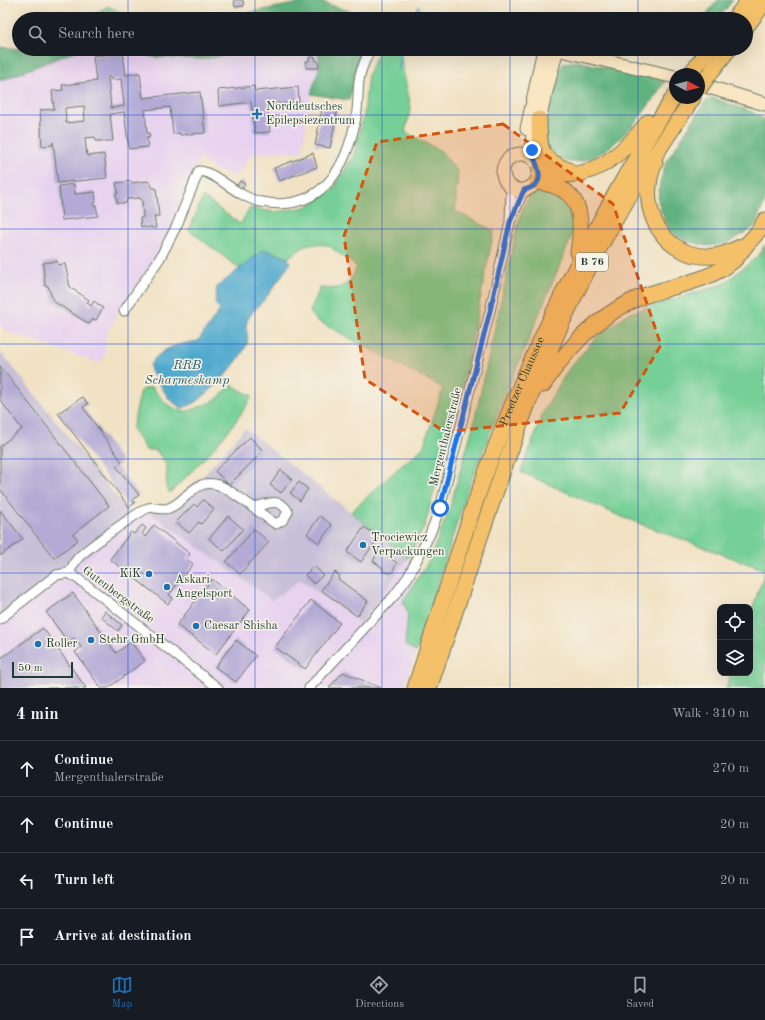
<!DOCTYPE html>
<html lang="en">
<head>
<meta charset="utf-8">
<style>
  body { margin:0; font-family:"Old Standard TT",serif; background:#242831; color:#f1f3f6 }
  .controls { position:absolute; right:12px; bottom:12px; display:grid; overflow:hidden; border-radius:8px; box-shadow:0 4px 16px #0002 }
  .controls button { width:36px; height:36px; display:grid; place-items:center; padding:0; border:0; border-bottom:1px solid #363941; background:#171b24; color:#f1f3f6; font:20px sans-serif }
  .compass { position:absolute; left:669px; top:68px; width:36px; height:36px; border-radius:50%; background:#171b24; box-shadow:0 4px 16px #0002; rotate:97deg }
  .scale { position:absolute; left:12px; bottom:10px; width:61px; box-sizing:border-box; padding-left:4px; border:2px solid #1f3d34; border-top:0; font-size:11px; line-height:14px; white-space:nowrap; color:#1f3d34; -webkit-text-stroke:3px #f7f3e8; paint-order:stroke }
  .stop { position:absolute; width:12px; height:12px; margin:-9px; border:3px solid #1a73e8; border-radius:50%; background:#fff }
  .stop.end { background:#1a73e8; border-color:#fff; box-shadow:0 1px 4px #0008 }
  .list { margin:0; padding:0; list-style:none }
  h2 { display:flex; justify-content:space-between; align-items:center; height:52px; margin:0; padding:0 16px; font-size:17px }
  h2 small { font-size:13px; font-weight:400; color:#9ea1a6 }
  .list li { display:grid; grid-template-columns:26px 1fr auto; gap:12px; align-items:center; box-sizing:border-box; height:56px; padding:0 16px; border-top:1px solid #363941 }
  .list b { display:block; font-size:15px; white-space:nowrap }
  .list p { margin:0; font-size:13px; white-space:nowrap; color:#9ea1a6 }
  .list em { font-size:13px; font-style:normal; color:#9ea1a6 }
  .icon { flex:none; width:22px; height:22px; fill:none; stroke:currentColor; stroke-width:2; stroke-linecap:round; stroke-linejoin:round }
  .map { position:relative; flex:none; width:765px; height:688px; overflow:hidden }
  .search { position:absolute; background:#171b24; box-shadow:0 4px 16px #0002; left:12px; right:12px; top:12px; height:44px; display:flex; align-items:center; gap:10px; box-sizing:border-box; padding:0 14px; border-radius:22px; color:#9ea1a6; font-size:15px }
  .sheet { height:276px; background:#171b24 }
  nav { display:flex; justify-content:space-around; align-items:center; box-sizing:border-box; height:56px; border-top:1px solid #363941; background:#171b24; font-size:11px; color:#9ea1a6 }
  nav a { display:grid; justify-items:center; gap:2px }
  nav .on { color:#1f6fb2 }
  .map>svg:first-child { display:block }
</style>
</head>
<body>
<div class="map">
<svg width="765" height="688" viewBox="0 0 765 688">
  <rect width="100%" height="100%" fill="#f7f3e8"/>
  <filter id="ink" filterUnits="userSpaceOnUse"><feTurbulence type="fractalNoise" baseFrequency=".025" numOctaves="2"/><feDisplacementMap in="SourceGraphic" scale="8" xChannelSelector="R" yChannelSelector="G"/><feConvolveMatrix kernelMatrix="1 2 1 2 8 2 1 2 1" color-interpolation-filters="sRGB"/></filter>
  <filter id="wash" filterUnits="userSpaceOnUse"><feTurbulence type="fractalNoise" baseFrequency=".012" numOctaves="4" result="noise"/><feDisplacementMap in="SourceGraphic" scale="16" xChannelSelector="R" yChannelSelector="G"/><feGaussianBlur stdDeviation="0.9" result="paint"/><feColorMatrix in="noise" values="0 0 0 0 0 0 0 0 0 0 0 0 0 0 0 0 0 1.4 0 .05"/><feComposite in="paint" operator="in"/></filter>
  <g filter="url(#wash)">
    <rect width="100%" height="100%" fill="#f1e2c4"/>
    <g fill="#e7d2ef">
      <path d="M80,49H127L153,57L203,59L265,49H317L320,65L311,94L302,151L252,153L236,177L213,168L199,158L170,233L150,266L116,316L107,334L104,358L99,363L8,332L0,325V81Z"/>
      <path d="M149,512L272,600L299,580L361,623L408,558L418,605L416,653L404,688H0V623L135,520Z"/>
    </g>
    <g fill="#c8bfd8">
      <path d="M0,351L135,520L0,623Z"/>
      <path d="M245,428L408,558L361,623L300,580L272,600L149,512L170,503L205,474Z"/>
    </g>
    <g fill="#75cf96" stroke="#4a8665">
      <path d="M380,49H399L411,108L405,132L441,151L458,172L455,211L494,231L461,393L425,525L408,558L351,512L395,471L423,448L443,388L316,320L310,312L320,288C341,290 349,287 357,267L328,245L308,244L288,258L264,249L240,269L189,230L203,197L240,224L250,208L275,212L306,207L334,189L354,154L364,115L368,74Z"/>
      <path d="M547,191C569,199 572,209 574,231L501,405L467,491L416,652L405,645L408,614L403,601L429,561L449,510L474,423L518,224C524,206 525,192 547,191Z"/>
      <path d="M765,245V570L622,517L521,472L544,410L570,367L597,337L627,314L723,284L758,256Z"/>
      <path d="M231,385L252,396C230,435 202,461 170,493L166,488L167,465L156,450H146L132,429L141,390L152,387L166,404L180,411H189L216,400Z"/>
      <path d="M765,571V688H726L731,673H750V616Z"/>
    </g>
    <g fill="#60b27f" stroke="#40785a">
      <path d="M316,0L358,14L357,19H214Z"/>
      <path d="M718,0H733L718,19H702Z"/>
      <path d="M108,6L135,19H84Z"/>
      <path d="M0,47L22,49H80L0,81Z"/>
      <path d="M127,49H265L203,59L153,57Z"/>
      <path d="M317,49H362L355,73L349,100L311,94L320,65Z"/>
      <path d="M577,61L665,81C647,110 602,174 561,160C555,158 549,150 545,145L544,130L559,71L564,63Z"/>
      <path d="M713,98L752,112L765,120V201L754,227L727,244L706,246L687,241L671,232L663,215L658,201L660,182L666,162L705,102Z"/>
    </g>
    <path fill="#4fa9cd" stroke="#377380" d="M264,249L288,258L290,263C282,275 274,287 265,299C260,305 253,310 249,317C242,328 251,335 246,346C238,364 201,406 181,408L169,399L151,371L150,365C162,347 178,344 198,341L220,310L215,303L217,287Z"/>
    <g fill="none" stroke-linecap="round" stroke-linejoin="round">
      <g stroke="#4fa9cd" stroke-width="2.5">
        <path d="M413,19L419,7"/>
        <path d="M398,70L402,49"/>
      </g>
    </g>
    <g id="blocks">
      <g fill="#b4aad5" fill-rule="evenodd">
        <path d="M234,0H243L244,6L235,7Z"/>
        <path d="M123,53L126,75L140,73L143,98L200,92L205,133L180,135V133L173,134L170,107L145,110L147,133H149L150,137L147,138L148,147L129,149L124,112L110,114L113,141H96L95,137L85,138L87,156L104,154L107,178L58,183L53,142L52,145L42,146L40,110L54,109L52,91L63,90L62,85L96,81L93,56ZM110,76L111,80L121,79L124,106L111,108L108,77ZM84,106L85,121L66,123L65,108Z"/>
        <path d="M309,57H315L316,61H318L319,68H306V61H309Z"/>
        <path d="M254,86L255,91L298,87L299,102L267,105L270,132L255,133L251,102L219,106L218,90Z"/>
        <path d="M323,104L338,107L330,148L315,145Z"/>
        <path d="M313,153L317,167L279,181L274,168Z"/>
        <path d="M131,181V183L148,181L153,188H156L159,216H154L156,228H151V226L149,228L141,227L140,218L143,217L142,200L139,198L127,199L126,203H117L116,193H118L116,183Z"/>
        <path d="M240,181L245,184L241,189L237,186Z"/>
        <path d="M74,184L75,194L95,192L96,202L94,203V206L96,205L98,216L62,220L59,186Z"/>
        <path d="M57,261L58,265L65,264L70,287L89,300L87,303L91,306L94,301L103,308L96,320L93,319L89,324L53,301L48,286H45L43,263Z"/>
        <path d="M0,366L109,506L73,534L78,540L54,558L0,489V446L22,429L0,400Z"/>
        <path d="M83,397L88,404L83,407L122,462L116,466L139,495L132,500L135,503L129,507L58,413Z"/>
        <path d="M250,437L263,451L229,485L215,471Z"/>
        <path d="M281,470L292,479L281,493L270,485Z"/>
        <path d="M299,482L308,489L300,501L290,493Z"/>
        <path d="M203,500L214,509L201,524L199,522L189,533L176,522L194,504L197,507Z"/>
        <path d="M0,510L23,539L0,556Z"/>
        <path d="M228,516L243,529L224,551L209,539Z"/>
        <path d="M320,516L332,525L319,543L307,534Z"/>
        <path d="M142,525L146,528L142,534L145,537L154,525L190,554L186,559L193,564L169,595L173,598L168,604L110,559L131,532L134,534Z"/>
        <path d="M364,527L379,537L361,562L347,552Z"/>
        <path d="M254,529L269,542L240,574L226,562Z"/>
        <path d="M379,551H381L397,563L392,573L383,572V568L373,561Z"/>
        <path d="M314,566L323,575L314,584L305,575Z"/>
        <path d="M335,572L340,576L338,579L368,601L357,616L321,590Z"/>
        <path d="M212,579L250,610L216,654L177,625Z"/>
        <path d="M73,593L116,653L131,642L145,661L108,688H101L75,652L81,647L74,638L68,642L46,612Z"/>
        <path d="M311,600L340,623L305,669L275,647Z"/>
        <path d="M105,611L122,625L118,631L101,617Z"/>
        <path d="M43,628L86,688H0V659Z"/>
        <path d="M236,640L256,656L236,682L215,667Z"/>
        <path d="M343,672L381,688H329Z"/>
      </g>
    </g>
  </g>
  <g filter="url(#ink)">
    <use href="#blocks" fill-opacity="0" stroke="#687766" stroke-width="1"/>
    <g fill="none" stroke-linecap="round" stroke-linejoin="round">
      <defs>
        <g id="minor">
          <path d="M512,218L524,190"/>
          <path d="M124,311L160,258L177,225L199,171C215,171 238,198 261,202C321,213 347,169 356,117C359,103 357,88 360,75C362,66 367,57 370,49"/>
          <path d="M69,573C72,568 74,562 78,558C86,549 138,512 148,508C154,506 162,511 169,508C186,502 193,480 215,484C229,487 262,515 276,524L283,520L288,512C280,496 266,504 253,508"/>
          <path d="M0,619L56,575L69,573L88,586L218,688"/>
          <path d="M309,688L394,596L408,577L430,534L440,508L490,311L510,222L511,188"/>
        </g>
        <g id="secondary">
          <path d="M557,49L675,77"/>
          <path d="M699,84L765,104"/>
          <path d="M527,129L544,49"/>
          <circle cx="521" cy="172" r="18"/>
          <path d="M532,157V140L539,119L557,49"/>
        </g>
        <g id="trunk">
          <path d="M734,19L749,0"/>
          <path d="M746,27L765,2"/>
          <path d="M711,72L729,49"/>
          <path d="M690,74L710,49"/>
          <path d="M539,119C540,150 537,157 568,170"/>
          <path d="M655,163C635,207 663,261 715,256C725,255 736,248 746,245"/>
          <path d="M540,169C586,188 621,156 648,122"/>
          <path d="M537,182C581,187 584,214 578,252"/>
          <path d="M543,385C567,349 593,320 632,301C665,285 705,285 733,261C739,256 742,250 747,244C754,237 760,230 765,220"/>
          <path id="s1" d="M415,688C445,595 473,500 510,410C556,300 610,195 675,95"/>
          <path d="M429,688C480,543 522,392 595,256C624,201 658,150 693,98"/>
        </g>
      </defs>
      <use href="#minor" stroke="#687766" stroke-width="11"/>
      <use href="#secondary" stroke="#687766" stroke-width="15"/>
      <use href="#trunk" stroke="#687766" stroke-width="17"/>
      <use href="#minor" stroke="#fff" stroke-width="9"/>
      <use href="#secondary" stroke="#fbe6c3" stroke-width="13"/>
      <use href="#trunk" stroke="#f4c16a" stroke-width="15"/>
      <defs>
        <path id="trunk-bridge" d="M699,89L711,72"/>
      </defs>
      <use href="#trunk-bridge" stroke="#687766" stroke-width="17" stroke-linecap="butt"/>
      <use href="#trunk-bridge" stroke="#f4c16a" stroke-width="15"/>
    </g>
  </g>
  <g fill="none" stroke-linecap="round" stroke-linejoin="round" filter="url(#ink)">
    <path stroke="#1a73e8" stroke-width="5" d="M440,508L490,311L510,222L524,190C552,183 533,162 532,150"/>
  </g>
  <path fill="#d45610" fill-opacity="0.2" stroke="#d45610" stroke-width="3" stroke-dasharray="8 5" stroke-linejoin="round" d="M503,124L613,204L661,345L620,413L445,432L365,379L344,236L377,142Z"/>
  <path fill="none" stroke="#1d4ed8" stroke-width="1" stroke-opacity="0.55" d="M128,0V19M255,0V19M382,0V19M510,0V19M638,0V19M128,49V688M255,49V688M382,49V688M510,49V688M638,49V688M0,115H765M0,229H765M0,344H765M0,459H765M0,573H765"/>
  <g fill="#1f6fb2" stroke="#f7f3e8" stroke-width="1.5">
    <path d="M255 108h4v4h4v4h-4v4h-4v-4h-4v-4h4z"/>
    <circle cx="363" cy="545" r="4"/>
    <circle cx="149" cy="574" r="4"/>
    <circle cx="167" cy="587" r="4"/>
    <circle cx="196" cy="626" r="4"/>
    <circle cx="91" cy="640" r="4"/>
    <circle cx="38" cy="644" r="4"/>
  </g>
  <g text-anchor="middle" dominant-baseline="central" stroke-width="3" stroke-linejoin="round" paint-order="stroke">
    <rect fill="#f7f3e8" stroke="#60746a" stroke-width="1" x="576" y="253" width="32" height="18" rx="3"/>
    <g font-size="11" font-weight="bold" fill="#1f3d34">
      <text x="592" y="262">B 76</text>
    </g>
    <g font-size="12" fill="#1f3d34" stroke="#f7f3e8" text-anchor="start">
      <text x="266" y="107">Norddeutsches<tspan x="266" dy="14">Epilepsiezentrum</tspan></text>
      <text x="371" y="538">Trociewicz<tspan x="371" dy="14">Verpackungen</tspan></text>
      <text x="141" y="574" text-anchor="end">KiK</text>
      <text x="175" y="580">Askari<tspan x="175" dy="14">Angelsport</tspan></text>
      <text x="204" y="626">Caesar Shisha</text>
      <text x="99" y="640">Stehr GmbH</text>
      <text x="46" y="644">Roller</text>
    </g>
    <g font-size="12" fill="#1f3d34" stroke="#f7f3e8">
      <text stroke="none"><textPath href="#s1" startOffset="325">Preetzer Chaussee</textPath></text>
      <text transform="translate(446 437) rotate(-76)">Mergenthalerstraße</text>
      <text transform="translate(118 595) rotate(37)">Gutenbergstraße</text>
    </g>
    <g font-size="13" font-style="italic" fill="#2d5d62" stroke="#f7f3e8">
      <text x="187" y="365">RRB<tspan x="187" dy="15">Scharmeskamp</tspan></text>
    </g>
  </g>
</svg>
<div class="controls">
<button><svg class="icon" aria-label="locate" viewBox="0 0 24 24"><circle cx="12" cy="12" r="6"/><path d="M12 2v4M12 18v4M2 12h4M18 12h4"/></svg></button>
<button><svg class="icon" aria-label="layers" viewBox="0 0 24 24"><path d="M12 4l9 5-9 5-9-5zM3 14l9 5 9-5"/></svg></button>
</div>
<svg class="compass" viewBox="-18 -18 36 36"><path d="M0-13l5 13h-10z" fill="#e53935"/><path d="M0 13l5-13h-10z" fill="#9ea1a6"/></svg>
<div class="scale">50 m</div>
<div class="stop" style="left:440px;top:508px"></div>
<div class="stop end" style="left:532px;top:150px"></div>
<div class="search"><svg class="icon" aria-label="search" viewBox="0 0 24 24"><circle cx="10" cy="10" r="6"/><path d="M15 15l6 6"/></svg>Search here</div>
</div>
<section class="sheet">
<h2>4 min<small>Walk · 310 m</small></h2>
<ul class="list">
<li><svg class="icon" aria-label="ahead" viewBox="0 0 24 24"><path d="M12 20V5M6 11l6-6 6 6"/></svg><div><b>Continue</b><p>Mergenthalerstraße</p></div><em>270 m</em></li>
<li><svg class="icon" aria-label="ahead" viewBox="0 0 24 24"><path d="M12 20V5M6 11l6-6 6 6"/></svg><div><b>Continue</b></div><em>20 m</em></li>
<li><svg class="icon" aria-label="left" viewBox="0 0 24 24"><path d="M17 20v-9H6M10 6l-5 5 5 5"/></svg><div><b>Turn left</b></div><em>20 m</em></li>
<li><svg class="icon" aria-label="arrive" viewBox="0 0 24 24"><path d="M6 21V4h12l-3 4 3 4H6"/></svg><div><b>Arrive at destination</b></div></li>
</ul>
</section>
<nav>
<a class="on"><svg class="icon" aria-label="map" viewBox="0 0 24 24"><path d="M3 6l6-2 6 2 6-2v14l-6 2-6-2-6 2zM9 4v14M15 6v14"/></svg>Map</a>
<a><svg class="icon" aria-label="directions" viewBox="0 0 24 24"><path d="M12 3l9 9-9 9-9-9zM9 14v-3h6M13 9l2 2-2 2"/></svg>Directions</a>
<a><svg class="icon" aria-label="saved" viewBox="0 0 24 24"><path d="M7 4h10v16l-5-4-5 4z"/></svg>Saved</a>
</nav>
</body>
</html>
